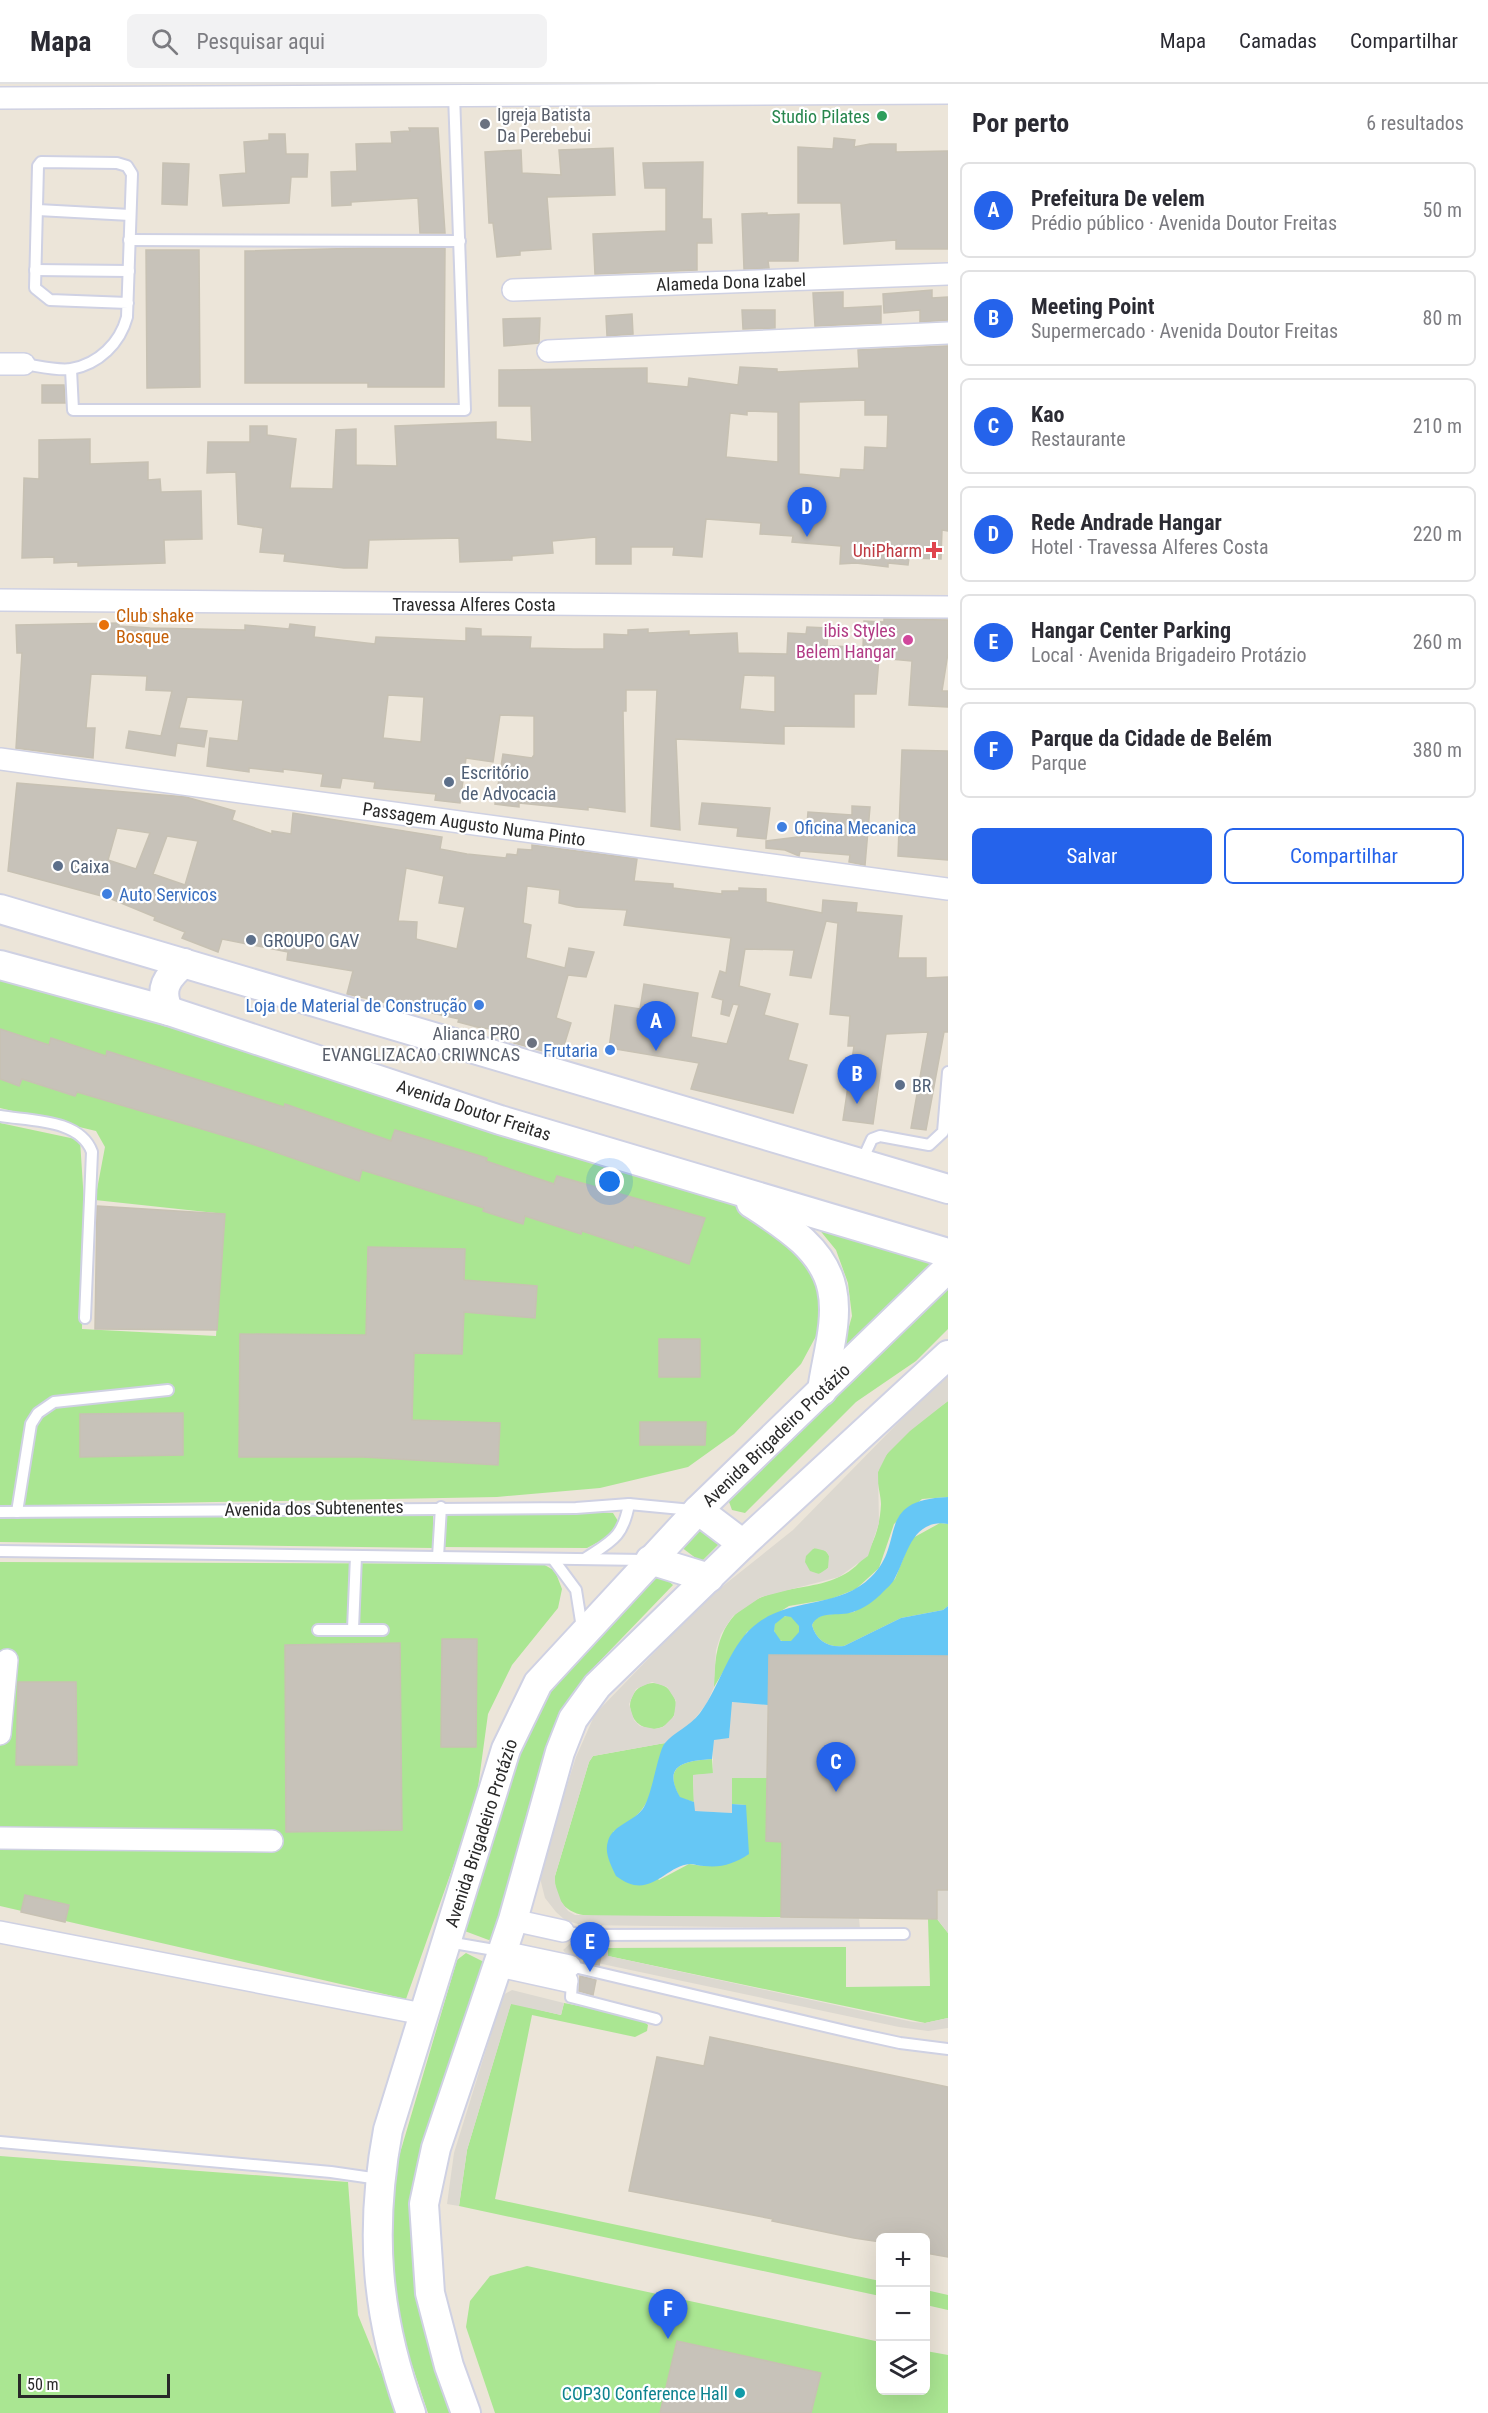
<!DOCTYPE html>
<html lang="pt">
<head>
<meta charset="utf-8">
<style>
  body { margin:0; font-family:"Roboto Condensed",sans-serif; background:#f2f2f3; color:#2b2b33 }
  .controls { position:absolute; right:18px; bottom:18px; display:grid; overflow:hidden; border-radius:9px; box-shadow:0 6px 24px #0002 }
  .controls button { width:54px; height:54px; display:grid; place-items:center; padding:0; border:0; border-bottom:2px solid #e1e1e2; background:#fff; color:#2b2b33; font:30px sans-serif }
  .scale { position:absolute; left:18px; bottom:15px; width:152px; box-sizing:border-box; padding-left:6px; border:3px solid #292929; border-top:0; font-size:16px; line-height:21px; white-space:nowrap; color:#292929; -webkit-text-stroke:4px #fff; paint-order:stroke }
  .you { position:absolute; left:610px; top:1098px; width:21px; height:21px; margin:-15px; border:4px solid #fff; border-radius:50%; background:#1a73e8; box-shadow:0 0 0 9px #1a73e833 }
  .badge { display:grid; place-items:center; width:39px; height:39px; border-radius:50%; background:#2563eb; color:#fff; font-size:20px; font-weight:700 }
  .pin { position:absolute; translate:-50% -50px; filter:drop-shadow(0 2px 3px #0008) }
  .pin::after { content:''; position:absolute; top:32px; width:21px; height:18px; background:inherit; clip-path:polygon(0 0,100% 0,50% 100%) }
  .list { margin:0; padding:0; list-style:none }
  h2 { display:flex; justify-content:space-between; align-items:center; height:78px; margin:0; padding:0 24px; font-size:26px }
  h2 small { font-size:20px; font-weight:400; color:#7c7c81 }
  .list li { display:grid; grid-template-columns:39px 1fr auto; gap:18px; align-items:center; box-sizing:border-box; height:96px; margin:0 12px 12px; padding:0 12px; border:2px solid #e1e1e2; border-radius:9px }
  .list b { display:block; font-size:22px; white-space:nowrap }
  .list p { margin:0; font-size:20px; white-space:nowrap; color:#7c7c81 }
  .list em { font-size:20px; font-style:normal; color:#7c7c81 }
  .actions { display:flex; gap:12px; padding:18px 24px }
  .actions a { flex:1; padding:14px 0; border:2px solid #2563eb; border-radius:9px; text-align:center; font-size:21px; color:#2563eb }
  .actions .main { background:#2563eb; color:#fff }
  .icon { flex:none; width:33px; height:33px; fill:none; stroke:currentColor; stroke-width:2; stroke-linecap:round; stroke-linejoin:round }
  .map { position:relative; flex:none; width:948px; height:2329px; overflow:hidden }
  header { display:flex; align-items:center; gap:36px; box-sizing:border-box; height:84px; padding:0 30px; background:#fff; border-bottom:2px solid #e1e1e2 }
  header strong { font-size:28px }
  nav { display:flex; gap:33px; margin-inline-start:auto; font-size:21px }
  .search { width:420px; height:54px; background:#f2f2f3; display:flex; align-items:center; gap:15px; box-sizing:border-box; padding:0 21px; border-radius:9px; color:#7c7c81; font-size:22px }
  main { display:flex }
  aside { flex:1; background:#fff }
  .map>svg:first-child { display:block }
</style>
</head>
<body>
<header>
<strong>Mapa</strong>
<div class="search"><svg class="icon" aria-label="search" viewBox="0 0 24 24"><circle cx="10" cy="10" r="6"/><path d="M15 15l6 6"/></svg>Pesquisar aqui</div>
<nav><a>Mapa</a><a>Camadas</a><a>Compartilhar</a></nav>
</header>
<main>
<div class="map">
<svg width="948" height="2329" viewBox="0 0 948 2329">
  <rect width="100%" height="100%" fill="#ece5d9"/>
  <g fill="#aae692">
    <path d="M0,892L721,1111L808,1170L816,1193L822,1241L801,1280L734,1350L688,1383L600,1404L497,1413L0,1422V1039L80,1056L84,1118L82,1245L216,1252L225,1130L95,1116L105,1063L96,1047L0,1024Z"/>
    <path d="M809,1133L948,1174L840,1274L852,1232L848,1199L836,1166Z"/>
    <path d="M948,1196V1245L916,1277L856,1318L745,1429L732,1426L728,1415Z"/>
    <path d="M948,1317V1413L922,1415L894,1440L879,1484L856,1505L831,1515L789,1522L747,1548L714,1603C714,1545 732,1515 792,1505C815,1501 838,1498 856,1482C873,1466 880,1443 881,1420C881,1410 876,1398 878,1388C884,1362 927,1332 948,1317Z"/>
    <path d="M446,1426L613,1429L618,1437L615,1449L587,1464L444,1463Z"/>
    <path d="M433,1428V1464L0,1458V1433Z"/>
    <path d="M940,1439L948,1440V1522L943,1526L901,1534L844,1562C829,1564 816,1557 812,1541L815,1535L823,1531L854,1528L895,1495L911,1455Z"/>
    <path d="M703,1441L722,1457L701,1478L681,1463Z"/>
    <circle cx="817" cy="1477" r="13"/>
    <path d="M0,1478L543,1480L555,1487L562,1505L558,1524L512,1581L488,1630L476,1718L406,1915L0,1822Z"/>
    <path d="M657,1487L673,1501L595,1582L578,1605L494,1858L462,1846L521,1661L540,1613Z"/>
    <circle cx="787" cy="1545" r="13"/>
    <circle cx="653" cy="1622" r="23"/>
    <path d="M665,1659C657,1681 656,1710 639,1729C632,1737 621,1742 613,1748L659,1796L689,1780L703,1782L746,1721L732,1720V1694H767L766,1757L782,1758L781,1833L593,1832C568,1831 554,1819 555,1792L589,1678L593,1672Z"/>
    <path d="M712,1675L713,1690L693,1691L694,1718L680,1714C662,1681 684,1677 712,1675Z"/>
    <path d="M928,1835H937L948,1849V1934L925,1939L608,1872V1864L846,1863V1903L930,1902Z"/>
    <path d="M466,1869L488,1880L422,2097L461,2329H428L402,2251L392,2206L390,2103L457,1876Z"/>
    <path d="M511,1919L561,1931L564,1919L640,1934L648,1941L647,1947L635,1953L532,1931L495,2115L880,2197V2212L459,2122L467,2066Z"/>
    <path d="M0,2072L348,2098L358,2231L398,2329H0Z"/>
    <path d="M527,2182L880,2258V2306H926V2267L948,2271V2329H495L466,2243L470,2217L490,2192Z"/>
    <path d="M926,2206L948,2211V2226L926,2221Z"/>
  </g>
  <g fill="#dcd8d0" fill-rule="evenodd">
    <path d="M948,1292V1317L910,1347L887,1370L878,1388L879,1439L868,1472L839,1493L761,1513L733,1532L721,1550L716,1566L714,1603L707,1619L689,1642L676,1652L665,1659L593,1672L589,1678L555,1792V1800L561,1817L568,1827L575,1831L859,1834L860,1845L581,1841L565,1836L556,1828L545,1814L539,1790L576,1673L595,1630L704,1517L793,1446L940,1296ZM814,1464L826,1467L829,1472L828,1484L819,1490L810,1487L805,1478L806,1472ZM652,1598L667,1603L676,1617L674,1632L663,1643L655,1645L640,1642L634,1636L629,1620L636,1605Z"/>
    <path d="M731,1618L768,1621L767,1694H732V1729L694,1727L693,1691L713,1689V1655L729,1653Z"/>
    <path d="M937,1806H948V1849L937,1835Z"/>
    <path d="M571,1859L608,1864V1872L913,1938L925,1939L948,1934V1944L928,1947L899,1943L569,1873L563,1866Z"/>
    <path d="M512,1906L564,1919L561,1931L511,1920L467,2066L459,2122L447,2120L454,2069L503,1911Z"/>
  </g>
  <path fill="#66c7f5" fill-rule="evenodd" d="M948,1413V1440C912,1434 907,1472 895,1494C893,1499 887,1504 883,1508C876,1516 863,1525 853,1528C838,1533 819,1526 812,1541C816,1557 829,1564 844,1562L901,1534L943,1526L948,1522V1572L769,1571L768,1621L732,1618L729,1654L714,1656L712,1675C684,1677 662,1681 680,1713L694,1718L695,1727L732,1729V1720L746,1721L749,1770C734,1780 721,1784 704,1782C699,1782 694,1780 690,1780C664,1782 650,1818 616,1792C611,1781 604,1769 608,1757C613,1740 635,1738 644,1723C653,1707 658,1667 665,1659C673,1649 689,1643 700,1629C721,1601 729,1559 759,1538C794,1513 840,1524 871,1493C907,1459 873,1416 948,1413ZM785,1532L791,1533L799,1542V1548L791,1557H781L774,1547L775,1540Z"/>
  <g fill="#c7c2b9" stroke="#c7c1b3" stroke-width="1.5" fill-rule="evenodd">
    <path d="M409,44H438L445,149H420L418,114L351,118V121L332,122L331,88L357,87L356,60L392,59L391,48L410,47Z"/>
    <path d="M269,50H285L286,70H308L307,93H291L289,119L223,122L220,91L246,89L244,58L269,56Z"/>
    <path d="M834,54L855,56L854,63L870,60H896V68L948,67V165H896V156L844,160L841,119H798V63L833,65Z"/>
    <path d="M613,64L615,111L547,113L551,165L520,167V171L497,173L493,139H489L485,68L521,66L522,89L561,91L559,66Z"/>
    <path d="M703,78L702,135H711L712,159H697V186L595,190L593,150L666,147V104H645L643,79Z"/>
    <path d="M163,79L189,80L187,121L162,120Z"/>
    <path d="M767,129V131L799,130L798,177H768L769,184L744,185L742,130Z"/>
    <path d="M369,164H445L444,303H368V299H245V167Z"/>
    <path d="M146,166H199L200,303L147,304Z"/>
    <path d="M932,206V214L948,213V236L920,238V226L884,229L883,210Z"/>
    <path d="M843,208V224L881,222V239L815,242L813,209Z"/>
    <path d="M742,226H775V244L743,245Z"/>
    <path d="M632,230L633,250L607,252L606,232Z"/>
    <path d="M540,234L539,259L504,262L503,235Z"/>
    <path d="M948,262V447L942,446L941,475L909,474L908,481L888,479V483L856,479L840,480L841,462L792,458L793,452L760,450L761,439L706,435L702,473L673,471L674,463H631V480H596V453L552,457L553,469L512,472V476L460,478L459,454L369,456L367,484H344L284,477L285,470L260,468L263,444L238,440L236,388L207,389L208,358H250V342H267V351L296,355L290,404L333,405L336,346L356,345V381L397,382L395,342L496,338V355L532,358L531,322H499V286L647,284V299L688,303L689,294L738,301L740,283L777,285V288L859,284L858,266ZM865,316V331H888L887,364L865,363L864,386L841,385L840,394L799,390V318ZM747,327L778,328V378L726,373L730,329L747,331Z"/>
    <path d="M42,301H64L65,319H42Z"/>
    <path d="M90,355V380L148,378V396L160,395L161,408L201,407L202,455L164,456L165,479L78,482V478L54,479V473L22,474L24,394L39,395V356Z"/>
    <path d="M884,535L948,536V569L942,607H948V623L909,621L912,577L879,574L876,610H854V643L784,642V660L676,655L680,746L651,742L657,606H626V627H623L625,728L588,723V726L519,719V723L495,720L503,670L532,674L534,671V632L500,631L493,678L466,674L460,719L435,716L436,710L374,704L375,698L342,694L340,704L321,702L323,690L283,685V688L249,684V688L207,682L210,654L238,657L243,616L187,613L179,644L207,647L204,663L177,659L175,672L126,664L129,647L161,652L172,607L146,606L147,592L91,590L86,644H95L93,674L16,664L22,569H17L16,541L119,539V542L150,544L245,546V541L289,545L290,540L315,543L314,553L375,560L376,553L466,557V544L481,545V552L531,553L530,564L573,565H604V550L628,551V546L648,545V549L689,547V551L737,549L738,569L787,570L788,549L806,550L807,543L828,544L827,562L863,563L864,537L884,538ZM744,591L775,592V628L740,625ZM388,611L424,613L421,658L383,654Z"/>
    <path d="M902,666L948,667V776L898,772Z"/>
    <path d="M17,699L186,713L235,727L232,736L272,750V747L291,750L293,729L442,753L440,765L467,770L506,774L507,770L517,771L518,765L532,766V761L637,775L634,797L673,800V804L722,810V807H739V804L766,805V818L822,829L823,816L857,819L856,828L902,832L898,874H926V894L948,893V948H944L926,1046L911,1044L928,948L886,950L873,1040L843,1036L854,962H848L850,932L830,930L838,839L826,837L811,894L790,891L794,866L745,865L739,902L770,910L764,931L798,940L788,976L807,981L793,1029L691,1005L699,979L609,964L615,921L640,925L644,900L698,909L691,953L727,960L739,921L733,920L729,932L721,930L723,916L712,913L720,887L726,889L731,854L624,841L627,826L576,823L559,819L560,806L527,802L523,839L531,841L526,874L565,884L569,864L594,868L586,893L568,891L556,934L571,939L561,971L547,968L514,959L517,949L477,943L458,938L459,935L347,910L353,887L287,876L288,868L222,855L218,868L182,854L185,848L154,836L155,833L109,814L8,787ZM117,744L150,749L136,785L108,776ZM167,752L198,757L185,801L153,790ZM406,784L444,792L439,819L465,823L457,865L416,855L417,838L398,837Z"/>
    <path d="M702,719L770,724L766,755L737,752L738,744L699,740Z"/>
    <path d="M852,722L870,723L865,781L849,778L850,771L800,767L799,772L785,766L766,764V757L806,752L808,728L852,731Z"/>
    <path d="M0,945L49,961L51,954L106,972L107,967L284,1023L285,1020L391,1057L395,1046L487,1074L486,1077L554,1100L557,1092L705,1134L689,1180L634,1161L633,1164L582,1147L581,1150L525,1132L523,1140L483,1127L484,1124L362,1086L359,1097L249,1059L77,1008L75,1012L22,995L19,1002L0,995Z"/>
    <path d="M97,1122L225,1130L217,1246L95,1245Z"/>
    <path d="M368,1163L465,1165L464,1196L537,1202L535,1234L464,1228L462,1270L414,1269L412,1336L500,1339L498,1381L363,1373H239L240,1250L366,1251Z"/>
    <rect x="659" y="1255" width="41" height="38"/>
    <path d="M183,1329V1371L80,1373V1330Z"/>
    <path d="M640,1338H706L705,1361H640Z"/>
    <path d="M442,1555H477L476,1663H441Z"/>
    <path d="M400,1559L402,1746L286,1748L285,1561Z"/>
    <path d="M769,1571L948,1572V1806H937V1835L781,1833L782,1758L766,1757Z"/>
    <path d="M18,1598H76L77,1681H16Z"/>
    <path d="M25,1811L69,1821L65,1838L21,1828Z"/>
    <path d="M587,1864L602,1868L599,1881L584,1878Z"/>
    <path d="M580,1892L596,1896L593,1911L579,1907Z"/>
    <path d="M710,1953L948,2003V2173L926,2169V2154H880V2158L854,2154L772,2137L773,2135L629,2107L657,1973L704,1982Z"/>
    <path d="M677,2257L821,2289L811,2329H660Z"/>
  </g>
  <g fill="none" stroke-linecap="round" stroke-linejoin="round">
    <defs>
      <g id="lane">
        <path d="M38,126L130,131"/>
        <path d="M129,156L460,157"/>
        <path d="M35,186L129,187"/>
        <path d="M24,280C38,282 57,287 71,285C99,280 120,259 127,233L132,90L127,82L117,79L41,78L38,82L35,204L50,216L128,219"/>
        <path d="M71,285L73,326H465L454,10"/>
        <path d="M0,1032C30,1037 80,1035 92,1068L85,1234"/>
        <path d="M861,1079L872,1055L880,1052L929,1061L943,1048L948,988"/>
        <path d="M0,1428L576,1424L629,1420L692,1426"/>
        <path d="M17,1428L31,1340L38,1329L54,1318L168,1306"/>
        <path d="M0,1467L645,1476"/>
        <path d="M438,1473L441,1423"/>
        <path d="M586,1474C612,1457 623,1453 629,1420"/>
        <path d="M553,1475L576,1506L582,1544"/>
        <path d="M353,1545L356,1472"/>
        <path d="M318,1546H383"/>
        <path d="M563,1847L585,1851L904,1850"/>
        <path d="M448,1858L500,1867"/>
        <path d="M570,1882L854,1949L900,1959L948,1965"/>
        <path d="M567,1897L572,1898L571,1913L656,1935"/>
        <path d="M0,2058L331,2088L379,2095"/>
      </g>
      <g id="street">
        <path d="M0,14L948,9"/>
        <path d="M513,206L948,190"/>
        <path d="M548,267L948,249"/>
        <path d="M0,280H24"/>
        <path d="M0,516L948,523"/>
        <path d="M0,675L948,805"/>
        <path d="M0,1650L7,1576"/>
        <path d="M0,1754L272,1757"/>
        <path d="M513,1836L563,1847"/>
        <path d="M0,1848L423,1930"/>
        <path d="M503,1868L570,1882"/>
        <path d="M499,1882L567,1897"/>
      </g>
      <g id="secondary">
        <path d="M0,825L948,1105"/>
        <path d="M0,881L169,927L500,1036L948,1169"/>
        <path d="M169,927C158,905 167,893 184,879"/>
        <path d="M751,1119C783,1140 824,1165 832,1205C839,1237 826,1275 822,1307"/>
        <path d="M698,1426L743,1460"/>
        <path d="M650,1476L709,1494"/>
        <path d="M411,2329C376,2232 369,2147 388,2046L506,1665L538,1599L698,1426L948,1184"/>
        <path d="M466,2329L449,2282L430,2209L424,2120L436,2064L513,1836L560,1668L573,1635L597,1602L743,1460L948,1271"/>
      </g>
    </defs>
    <use href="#lane" stroke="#cfd1e3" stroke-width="14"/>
    <use href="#street" stroke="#cfd1e3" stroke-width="24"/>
    <use href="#secondary" stroke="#cfd1e3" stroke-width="32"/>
    <use href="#lane" stroke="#fff" stroke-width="10"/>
    <use href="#street" stroke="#fff" stroke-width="21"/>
    <use href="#secondary" stroke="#fff" stroke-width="28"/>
  </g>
  <circle fill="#2e9e5b" stroke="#fff" stroke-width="2" cx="882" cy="32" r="6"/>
  <g fill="#6b7280" stroke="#fff" stroke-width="2">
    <circle cx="485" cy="40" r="6"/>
    <circle cx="532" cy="959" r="6"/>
  </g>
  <path fill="#e0444e" stroke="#fff" stroke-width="2" d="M931 457h6v6h6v6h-6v6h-6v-6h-6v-6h6z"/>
  <circle fill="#e8710a" stroke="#fff" stroke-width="2" cx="104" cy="541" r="6"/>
  <circle fill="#d1479c" stroke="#fff" stroke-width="2" cx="908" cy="556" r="6"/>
  <g fill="#5c6f8a" stroke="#fff" stroke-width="2">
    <circle cx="449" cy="698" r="6"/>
    <circle cx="58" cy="782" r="6"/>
    <circle cx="251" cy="856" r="6"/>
    <circle cx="900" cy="1001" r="6"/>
  </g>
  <g fill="#3f7fe0" stroke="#fff" stroke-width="2">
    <circle cx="782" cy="743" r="6"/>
    <circle cx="107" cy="810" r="6"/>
    <circle cx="479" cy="921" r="6"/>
    <circle cx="610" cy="966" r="6"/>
  </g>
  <circle fill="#0f9aa8" stroke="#fff" stroke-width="2" cx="740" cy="2309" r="6"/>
  <g text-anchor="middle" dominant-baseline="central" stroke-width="4.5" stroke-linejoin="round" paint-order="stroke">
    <g font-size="18" fill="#5b616d" stroke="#fff" text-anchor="start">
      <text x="497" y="30">Igreja Batista<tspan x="497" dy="21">Da Perebebui</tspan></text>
      <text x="520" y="949" text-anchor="end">Alianca PRO<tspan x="520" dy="21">EVANGLIZACAO CRIWNCAS</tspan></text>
    </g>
    <g font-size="18" fill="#27864d" stroke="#fff" text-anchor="end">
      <text x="870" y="32">Studio Pilates</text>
    </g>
    <g font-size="18" fill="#292929" stroke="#fff">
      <text transform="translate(731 198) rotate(-2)">Alameda Dona Izabel</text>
      <text x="474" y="520">Travessa Alferes Costa</text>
      <text transform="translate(474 740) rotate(8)">Passagem Augusto Numa Pinto</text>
      <text transform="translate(474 1026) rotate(18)">Avenida Doutor Freitas</text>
      <text transform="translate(776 1351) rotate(-44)">Avenida Brigadeiro Protázio</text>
      <text transform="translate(314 1424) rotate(-1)">Avenida dos Subtenentes</text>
      <text transform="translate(481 1749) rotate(-72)">Avenida Brigadeiro Protázio</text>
    </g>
    <g font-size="18" fill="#be3a42" stroke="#fff" text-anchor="end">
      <text x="922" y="466">UniPharm</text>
    </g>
    <g font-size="18" fill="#c56008" stroke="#fff" text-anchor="start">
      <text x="116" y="531">Club shake<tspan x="116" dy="21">Bosque</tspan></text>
    </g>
    <g font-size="18" fill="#b23c85" stroke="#fff" text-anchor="end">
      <text x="896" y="546">ibis Styles<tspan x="896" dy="21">Belem Hangar</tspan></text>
    </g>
    <g font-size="18" fill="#4e5e75" stroke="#fff" text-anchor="start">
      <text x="461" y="688">Escritório<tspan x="461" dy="21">de Advocacia</tspan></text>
      <text x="70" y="782">Caixa</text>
      <text x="263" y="856">GROUPO GAV</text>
      <text x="912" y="1001">BR</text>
    </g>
    <g font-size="18" fill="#366cbe" stroke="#fff" text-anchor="start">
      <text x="794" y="743">Oficina Mecanica</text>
      <text x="119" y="810">Auto Servicos</text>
      <text x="467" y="921" text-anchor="end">Loja de Material de Construção</text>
      <text x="598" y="966" text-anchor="end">Frutaria</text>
    </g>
    <g font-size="18" fill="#0d838f" stroke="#fff" text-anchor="end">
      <text x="728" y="2309">COP30 Conference Hall</text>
    </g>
  </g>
</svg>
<div class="controls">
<button>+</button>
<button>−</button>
<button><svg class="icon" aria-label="layers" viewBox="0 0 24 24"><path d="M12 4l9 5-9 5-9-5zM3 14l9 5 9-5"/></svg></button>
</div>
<div class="scale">50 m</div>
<div class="you"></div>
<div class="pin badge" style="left:656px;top:967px">A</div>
<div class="pin badge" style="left:857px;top:1020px">B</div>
<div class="pin badge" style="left:836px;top:1708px">C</div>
<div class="pin badge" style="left:807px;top:453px">D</div>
<div class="pin badge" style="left:590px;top:1888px">E</div>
<div class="pin badge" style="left:668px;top:2255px">F</div>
</div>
<aside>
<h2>Por perto<small>6 resultados</small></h2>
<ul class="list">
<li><span class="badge">A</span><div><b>Prefeitura De velem</b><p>Prédio público · Avenida Doutor Freitas</p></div><em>50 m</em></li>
<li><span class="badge">B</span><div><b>Meeting Point</b><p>Supermercado · Avenida Doutor Freitas</p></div><em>80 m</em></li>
<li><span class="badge">C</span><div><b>Kao</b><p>Restaurante</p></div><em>210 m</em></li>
<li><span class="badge">D</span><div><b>Rede Andrade Hangar</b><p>Hotel · Travessa Alferes Costa</p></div><em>220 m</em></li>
<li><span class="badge">E</span><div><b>Hangar Center Parking</b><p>Local · Avenida Brigadeiro Protázio</p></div><em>260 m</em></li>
<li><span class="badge">F</span><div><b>Parque da Cidade de Belém</b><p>Parque</p></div><em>380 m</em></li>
</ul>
<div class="actions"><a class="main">Salvar</a><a>Compartilhar</a></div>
</aside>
</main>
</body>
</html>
